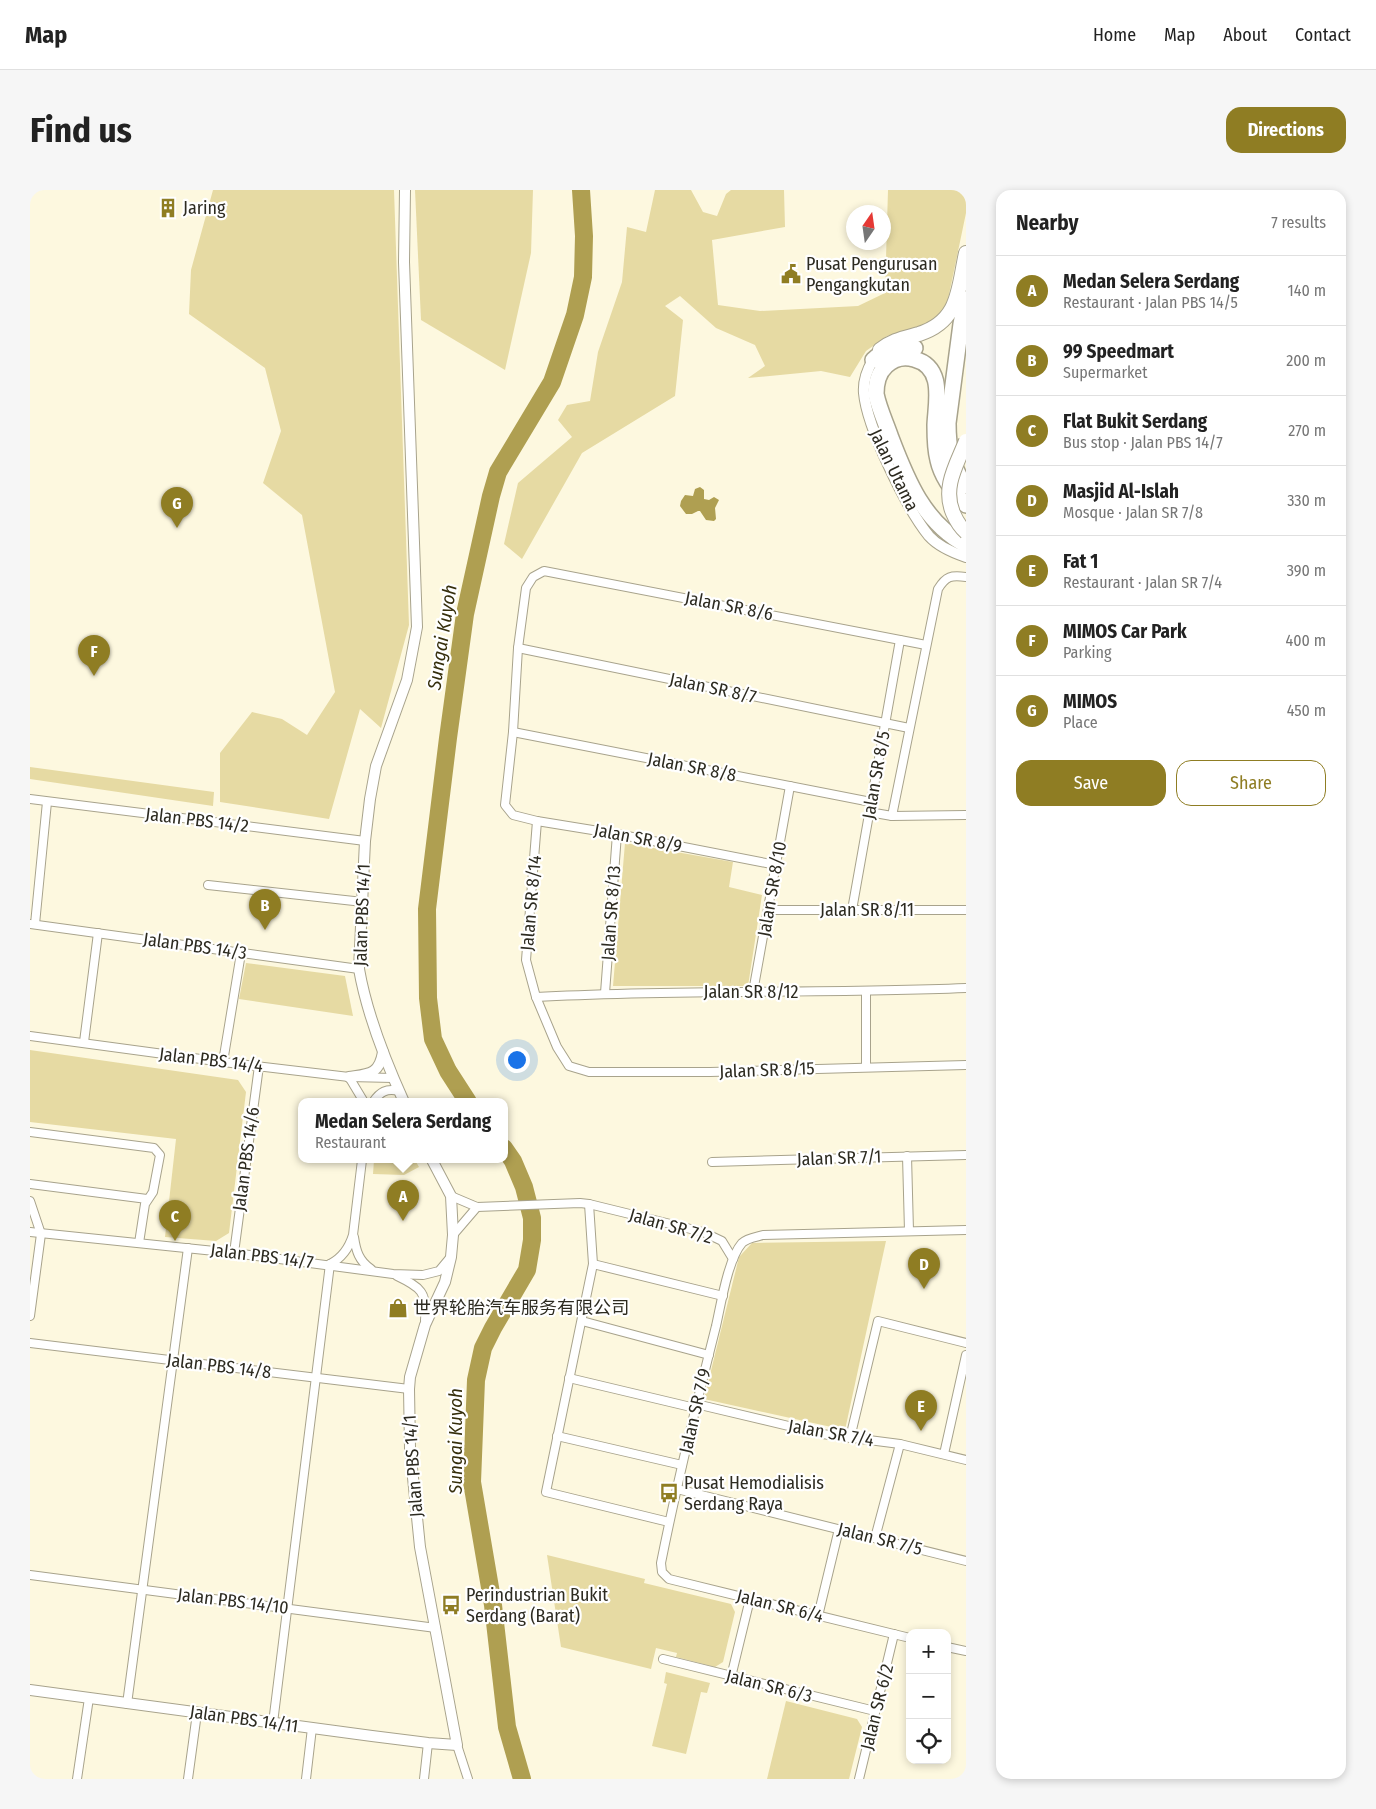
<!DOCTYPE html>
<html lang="en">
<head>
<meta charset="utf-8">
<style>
  body { margin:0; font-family:"Fira Sans Condensed","Noto Sans SC",sans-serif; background:#f6f6f6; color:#222 }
  .controls { position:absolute; right:15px; bottom:15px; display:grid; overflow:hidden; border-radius:10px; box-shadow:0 2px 8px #0003 }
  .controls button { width:45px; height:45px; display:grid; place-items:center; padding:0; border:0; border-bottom:1px solid #e0e0e0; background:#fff; color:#222; font:25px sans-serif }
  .compass { position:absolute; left:816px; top:15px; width:45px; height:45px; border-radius:50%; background:#fff; box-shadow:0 2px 8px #0003; rotate:13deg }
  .you { position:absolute; left:486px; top:869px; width:18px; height:18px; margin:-12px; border:4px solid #fff; border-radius:50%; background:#1a73e8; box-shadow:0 0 0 8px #1a73e833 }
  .badge { display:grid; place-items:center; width:32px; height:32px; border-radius:50%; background:#8f7d23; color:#fff; font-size:16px; font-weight:700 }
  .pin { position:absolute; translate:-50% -41px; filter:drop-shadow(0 1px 2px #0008) }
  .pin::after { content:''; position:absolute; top:26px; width:18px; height:15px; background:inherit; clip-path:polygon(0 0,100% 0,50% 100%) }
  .popup { position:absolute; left:268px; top:908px; width:210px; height:65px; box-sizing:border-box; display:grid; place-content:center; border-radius:10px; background:#fff; filter:drop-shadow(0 1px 4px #0005); font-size:16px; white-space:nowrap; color:#767676 }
  .popup b { font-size:19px; color:#222 }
  .popup::after { content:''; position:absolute; left:50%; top:100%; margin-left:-10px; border:10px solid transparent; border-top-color:#fff }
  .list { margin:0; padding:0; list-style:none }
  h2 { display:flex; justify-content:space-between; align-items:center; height:65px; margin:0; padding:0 20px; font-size:21px }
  h2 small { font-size:16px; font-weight:400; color:#767676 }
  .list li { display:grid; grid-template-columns:32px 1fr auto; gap:15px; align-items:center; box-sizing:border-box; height:70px; padding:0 20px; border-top:1px solid #e0e0e0 }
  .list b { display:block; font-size:19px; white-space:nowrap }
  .list p { margin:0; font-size:16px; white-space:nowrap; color:#767676 }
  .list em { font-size:16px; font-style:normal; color:#767676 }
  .actions { display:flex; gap:10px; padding:15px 20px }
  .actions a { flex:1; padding:11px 0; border:1px solid #8f7d23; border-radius:15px; text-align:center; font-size:18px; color:#8f7d23 }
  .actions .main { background:#8f7d23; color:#fff }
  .icon { flex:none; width:28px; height:28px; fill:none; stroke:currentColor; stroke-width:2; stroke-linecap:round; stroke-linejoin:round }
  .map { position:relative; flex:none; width:936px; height:1589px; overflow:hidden; border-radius:15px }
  header { display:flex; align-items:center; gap:30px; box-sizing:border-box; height:70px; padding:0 25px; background:#fff; border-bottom:1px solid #e0e0e0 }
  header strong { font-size:24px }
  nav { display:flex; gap:28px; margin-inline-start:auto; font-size:18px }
  .intro { display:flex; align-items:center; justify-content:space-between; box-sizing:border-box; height:120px; padding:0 30px }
  h1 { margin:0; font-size:35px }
  .button { padding:12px 22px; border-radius:15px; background:#8f7d23; color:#fff; font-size:18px; font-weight:700 }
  main { display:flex; gap:30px; padding:0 30px }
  aside { flex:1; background:#fff; border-radius:15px; box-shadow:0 2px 8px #0003 }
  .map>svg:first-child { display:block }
</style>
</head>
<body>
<header>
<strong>Map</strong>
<nav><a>Home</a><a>Map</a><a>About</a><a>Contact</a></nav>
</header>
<div class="intro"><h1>Find us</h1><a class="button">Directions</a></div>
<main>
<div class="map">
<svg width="936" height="1589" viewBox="0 0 936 1589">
  <rect width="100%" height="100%" fill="#fdf8df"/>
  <g fill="#e6daa3">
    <path d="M183,0H364L379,435L351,538L330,519L299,629L190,612V563L222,522L252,529L277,545L305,502L272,325L233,293L251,241L235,178L159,124L161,80Z"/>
    <path d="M385,0H503L501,63L475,180L391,130Z"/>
    <path d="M625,0H661L673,22L687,26L696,4L701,0H754L755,37L682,50L688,115L730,121L828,116L855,103L858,0H936V23L916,119L898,136L857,146L836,161L820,187L791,181L718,188L735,176L725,155L686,138L650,106L635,116L653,130L645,206L552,263L492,369L474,354L488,293L542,247L528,230L537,215L560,211L568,162L592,92L597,37L616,42Z"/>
    <path d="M0,577L184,602L183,616L0,589Z"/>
    <path d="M595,653L703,672L699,697L732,705L718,796H583Z"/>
    <path d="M216,773L315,786L323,826L209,809Z"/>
    <path d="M0,860L208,890L216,902L199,1043L186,1051L135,1047L146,949L0,932Z"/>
    <path d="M344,970H385L389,977L374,985L343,984Z"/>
    <path d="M856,1051L815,1240L674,1209L709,1067L722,1053Z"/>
    <path d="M517,1365L615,1389L614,1393L701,1414L705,1422L693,1472L685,1477L646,1467L647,1463L626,1458L621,1479L531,1457Z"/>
    <path d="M636,1482L680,1493L677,1503L671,1502L656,1564L622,1556L637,1494L634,1493Z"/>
    <path d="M756,1511L827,1529L832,1537L819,1589H737Z"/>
  </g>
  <path fill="#af9f51" d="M670,297L674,300V309L679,310L684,307L689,310L685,318L686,329L684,331L676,330L670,321H668L662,324H656L650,316L651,311L655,305L663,306L665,299Z"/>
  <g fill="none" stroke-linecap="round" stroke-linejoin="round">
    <g stroke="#af9f51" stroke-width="18">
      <path d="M438,912L418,881L403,849L398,808L397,719L418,548L435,424L461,306L468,282L522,192L545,125L553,87L554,46L551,0"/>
      <path d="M474,958L483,971L494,997L502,1028V1050L497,1080L463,1138L453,1158L446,1190L442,1292L463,1415L477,1537L492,1589"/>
    </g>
    <defs>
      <g id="minor">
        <path d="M488,458L879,538"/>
        <path d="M483,542L841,612"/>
        <path d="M0,609L335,651"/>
        <path d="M839,622L862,626L936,625"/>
        <path d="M862,626L908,399C916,386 921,385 936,387"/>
        <path d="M507,631L496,770L506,807L527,857L539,876L559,882H680L936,875"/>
        <path d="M746,675L587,644L507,631L483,625L475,615L483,542L488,458L496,398L503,387L514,381L896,455"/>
        <path d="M178,695L333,712"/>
        <path d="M738,720H936"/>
        <path d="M822,720L870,450"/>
        <path d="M0,734L329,779"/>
        <path d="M5,734L17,612"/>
        <path d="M836,801V877"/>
        <path d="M723,802L760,596"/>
        <path d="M575,803L587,644"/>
        <path d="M506,807C649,799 793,804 936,798"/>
        <path d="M0,846L193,872L319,887L363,888"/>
        <path d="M54,852L68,743"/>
        <path d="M193,872L211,763"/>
        <path d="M319,887L334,912"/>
        <path d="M343,912C350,902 356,898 369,901"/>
        <path d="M0,942L124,958L130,965L123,1002L115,1014L109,1053"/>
        <path d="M877,966L879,1041"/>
        <path d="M682,972L936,965"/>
        <path d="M0,994L117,1009"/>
        <path d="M421,1006L447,1017L550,1013L559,1014L673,1042L692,1051L703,1069"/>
        <path d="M0,1011L11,1044L0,1126"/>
        <path d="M559,1014L563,1074L516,1302L639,1332"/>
        <path d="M0,1042L204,1063L363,1084L393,1085L409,1081L419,1069"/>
        <path d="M423,1045L447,1017"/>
        <path d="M324,1047C326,1061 329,1071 341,1079"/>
        <path d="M204,1063L229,876"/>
        <path d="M300,1074C312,1068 319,1058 323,1045L332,970"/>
        <path d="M563,1074L693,1106"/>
        <path d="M367,1086C390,1097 398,1102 395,1130"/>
        <path d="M552,1131L679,1165"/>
        <path d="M0,1153L379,1199"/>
        <path d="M539,1188L665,1218"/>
        <path d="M666,1214L792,1244L870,1254L936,1270"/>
        <path d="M527,1246L652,1275"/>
        <path d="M820,1248L848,1131L936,1153"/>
        <path d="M914,1264L936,1165"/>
        <path d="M647,1299L936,1371"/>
        <path d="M845,1348L870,1254"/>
        <path d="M0,1385L406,1438"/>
        <path d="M788,1426L809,1339"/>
        <path d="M880,1448L639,1389L632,1382L631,1373C647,1293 666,1215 686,1136C691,1114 698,1069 712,1053C717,1048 726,1047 733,1045L936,1040"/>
        <path d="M917,1457L936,1461"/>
        <path d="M633,1469L845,1521"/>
        <path d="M701,1487L720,1409"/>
        <path d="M97,1514L158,1058"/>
        <path d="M243,1533L300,1074"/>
        <path d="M427,1555L438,1589"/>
        <path d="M47,1589L59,1508"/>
        <path d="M158,1589L167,1523"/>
        <path d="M276,1589L282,1538"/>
        <path d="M394,1589L398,1553"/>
        <path d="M829,1589L864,1444"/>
      </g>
      <g id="tertiary">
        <path d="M843,170C837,180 833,191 834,203C837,238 877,319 899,346C908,356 924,363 936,367"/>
        <path d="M319,887C339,884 349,885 353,862"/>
        <path d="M374,912C355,870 337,825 329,779L335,651L340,609L346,576L377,490L387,437L374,72L375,0"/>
        <path d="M0,1500L342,1546L398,1553L427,1555L390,1357L380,1258L379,1199L380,1187L395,1135L415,1092L421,1067L423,1045L421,1006L402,970"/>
      </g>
      <path id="trunk" d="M850,160C862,150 875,148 889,144C930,131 928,99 936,63"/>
      <g id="motorway">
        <path d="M936,109L931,134L918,233C918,256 921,277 936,296"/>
        <path d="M843,170C855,159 868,155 885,158"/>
        <path d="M936,315C923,302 912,288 908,270C905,259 905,247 905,235C906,212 915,177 884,169C873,166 864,168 856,176C848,183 846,194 846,204C849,219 856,233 861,248C877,290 894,333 936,355"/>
      </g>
    </defs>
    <use href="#minor" stroke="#a8a38c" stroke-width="10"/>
    <use href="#tertiary" stroke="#a8a38c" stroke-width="12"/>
    <use href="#trunk" stroke="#a8a38c" stroke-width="16"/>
    <use href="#motorway" stroke="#a8a38c" stroke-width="18"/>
    <use href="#minor" stroke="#fff" stroke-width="8"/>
    <use href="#tertiary" stroke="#fff" stroke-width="10"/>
    <use href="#trunk" stroke="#fff" stroke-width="14"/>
    <use href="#motorway" stroke="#fff" stroke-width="15"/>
    <defs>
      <path id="trunk-bridge" d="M936,251C927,274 912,297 923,323C926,330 930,337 936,342"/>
    </defs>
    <use href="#trunk-bridge" stroke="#a8a38c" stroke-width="16" stroke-linecap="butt"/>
    <use href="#trunk-bridge" stroke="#fff" stroke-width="14"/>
  </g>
  <defs>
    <symbol id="building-bare" viewBox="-9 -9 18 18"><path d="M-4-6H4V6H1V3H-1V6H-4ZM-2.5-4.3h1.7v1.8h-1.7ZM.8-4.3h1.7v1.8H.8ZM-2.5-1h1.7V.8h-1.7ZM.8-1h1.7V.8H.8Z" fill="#8f7d23" stroke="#fff" stroke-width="2.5" paint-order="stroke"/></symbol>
    <symbol id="civic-bare" viewBox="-9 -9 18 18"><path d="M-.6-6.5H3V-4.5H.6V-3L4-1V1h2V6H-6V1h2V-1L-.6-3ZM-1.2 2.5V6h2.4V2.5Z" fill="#8f7d23" stroke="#fff" stroke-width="2.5" paint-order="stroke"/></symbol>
    <symbol id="shop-bare" viewBox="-9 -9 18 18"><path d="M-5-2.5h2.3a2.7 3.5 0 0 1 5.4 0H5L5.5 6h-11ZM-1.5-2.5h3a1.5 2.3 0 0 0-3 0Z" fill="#8f7d23" stroke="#fff" stroke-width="2.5" paint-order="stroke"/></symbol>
    <symbol id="bus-bare" viewBox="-9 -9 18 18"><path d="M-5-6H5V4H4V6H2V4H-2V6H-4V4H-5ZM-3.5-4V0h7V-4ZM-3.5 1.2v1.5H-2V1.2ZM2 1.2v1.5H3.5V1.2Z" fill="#8f7d23" stroke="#fff" stroke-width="2.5" paint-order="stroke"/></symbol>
  </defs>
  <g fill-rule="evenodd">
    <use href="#building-bare" x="124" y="4" width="28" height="28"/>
    <use href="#civic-bare" x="747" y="70" width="28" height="28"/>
    <use href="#shop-bare" x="354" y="1104" width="28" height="28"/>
    <use href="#bus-bare" x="625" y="1289" width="28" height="28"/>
    <use href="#bus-bare" x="407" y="1401" width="28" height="28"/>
  </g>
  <g text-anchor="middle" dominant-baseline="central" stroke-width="4.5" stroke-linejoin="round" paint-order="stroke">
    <g font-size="18" fill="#2d2b21" stroke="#fff" text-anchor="start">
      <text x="153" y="18">Jaring</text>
      <text x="776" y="74">Pusat Pengurusan<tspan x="776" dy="21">Pengangkutan</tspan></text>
      <text x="383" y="1118">世界轮胎汽车服务有限公司</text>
      <text x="654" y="1293">Pusat Hemodialisis<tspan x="654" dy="21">Serdang Raya</tspan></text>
      <text x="436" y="1405">Perindustrian Bukit<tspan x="436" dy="21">Serdang (Barat)</tspan></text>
    </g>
    <g font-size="18" fill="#2d2b21" stroke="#fff">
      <text transform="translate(864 280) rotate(64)">Jalan Utama</text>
      <text transform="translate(699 416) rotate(11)">Jalan SR 8/6</text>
      <text transform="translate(683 498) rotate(12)">Jalan SR 8/7</text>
      <text transform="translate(662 577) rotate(11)">Jalan SR 8/8</text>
      <text transform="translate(846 585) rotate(-80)">Jalan SR 8/5</text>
      <text transform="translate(167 630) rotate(7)">Jalan PBS 14/2</text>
      <text transform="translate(608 648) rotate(11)">Jalan SR 8/9</text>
      <text transform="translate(742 699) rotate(-80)">Jalan SR 8/10</text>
      <text transform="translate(501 713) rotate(-85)">Jalan SR 8/14</text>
      <text x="837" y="720">Jalan SR 8/11</text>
      <text transform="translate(581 723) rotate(-86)">Jalan SR 8/13</text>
      <text transform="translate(332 725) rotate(-88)">Jalan PBS 14/1</text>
      <text transform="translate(165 756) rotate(8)">Jalan PBS 14/3</text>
      <text x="721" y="802">Jalan SR 8/12</text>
      <text transform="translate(181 870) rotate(7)">Jalan PBS 14/4</text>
      <text transform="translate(737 880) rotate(-2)">Jalan SR 8/15</text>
      <text transform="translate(809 968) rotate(-2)">Jalan SR 7/1</text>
      <text transform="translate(216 969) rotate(-82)">Jalan PBS 14/6</text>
      <text transform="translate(641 1036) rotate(16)">Jalan SR 7/2</text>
      <text transform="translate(232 1066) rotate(7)">Jalan PBS 14/7</text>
      <text transform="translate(189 1176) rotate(7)">Jalan PBS 14/8</text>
      <text transform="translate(665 1221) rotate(-77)">Jalan SR 7/9</text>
      <text transform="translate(801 1243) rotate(10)">Jalan SR 7/4</text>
      <text transform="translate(383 1276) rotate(-94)">Jalan PBS 14/1</text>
      <text transform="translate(850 1349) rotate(14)">Jalan SR 7/5</text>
      <text transform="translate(203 1411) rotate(7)">Jalan PBS 14/10</text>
      <text transform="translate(750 1416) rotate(14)">Jalan SR 6/4</text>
      <text transform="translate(739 1496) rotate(14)">Jalan SR 6/3</text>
      <text transform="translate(847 1517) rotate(-76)">Jalan SR 6/2</text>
      <text transform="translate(214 1529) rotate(8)">Jalan PBS 14/11</text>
    </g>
    <g font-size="19" font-style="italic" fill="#362f0c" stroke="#fff">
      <text transform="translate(412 447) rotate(-81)">Sungai Kuyoh</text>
      <text transform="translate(425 1251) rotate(-90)">Sungai Kuyoh</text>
    </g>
  </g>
</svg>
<div class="controls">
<button>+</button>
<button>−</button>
<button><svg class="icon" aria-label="locate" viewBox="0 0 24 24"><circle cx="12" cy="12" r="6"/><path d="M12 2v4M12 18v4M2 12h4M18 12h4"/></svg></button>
</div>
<svg class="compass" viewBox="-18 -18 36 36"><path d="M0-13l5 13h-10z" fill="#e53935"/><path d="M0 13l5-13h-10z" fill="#767676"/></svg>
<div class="you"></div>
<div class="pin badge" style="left:373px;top:1031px">A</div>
<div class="popup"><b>Medan Selera Serdang</b>Restaurant</div>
<div class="pin badge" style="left:235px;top:740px">B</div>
<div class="pin badge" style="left:145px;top:1051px">C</div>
<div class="pin badge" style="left:894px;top:1099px">D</div>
<div class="pin badge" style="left:891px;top:1241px">E</div>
<div class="pin badge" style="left:64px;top:486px">F</div>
<div class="pin badge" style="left:147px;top:338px">G</div>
</div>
<aside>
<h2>Nearby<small>7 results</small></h2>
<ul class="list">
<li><span class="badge">A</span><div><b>Medan Selera Serdang</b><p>Restaurant · Jalan PBS 14/5</p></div><em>140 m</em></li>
<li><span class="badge">B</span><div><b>99 Speedmart</b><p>Supermarket</p></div><em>200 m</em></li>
<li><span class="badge">C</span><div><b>Flat Bukit Serdang</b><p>Bus stop · Jalan PBS 14/7</p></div><em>270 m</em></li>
<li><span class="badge">D</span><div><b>Masjid Al-Islah</b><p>Mosque · Jalan SR 7/8</p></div><em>330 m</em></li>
<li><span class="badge">E</span><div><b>Fat 1</b><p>Restaurant · Jalan SR 7/4</p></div><em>390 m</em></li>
<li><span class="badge">F</span><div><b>MIMOS Car Park</b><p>Parking</p></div><em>400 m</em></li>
<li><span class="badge">G</span><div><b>MIMOS</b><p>Place</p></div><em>450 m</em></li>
</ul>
<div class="actions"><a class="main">Save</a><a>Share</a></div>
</aside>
</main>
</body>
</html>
